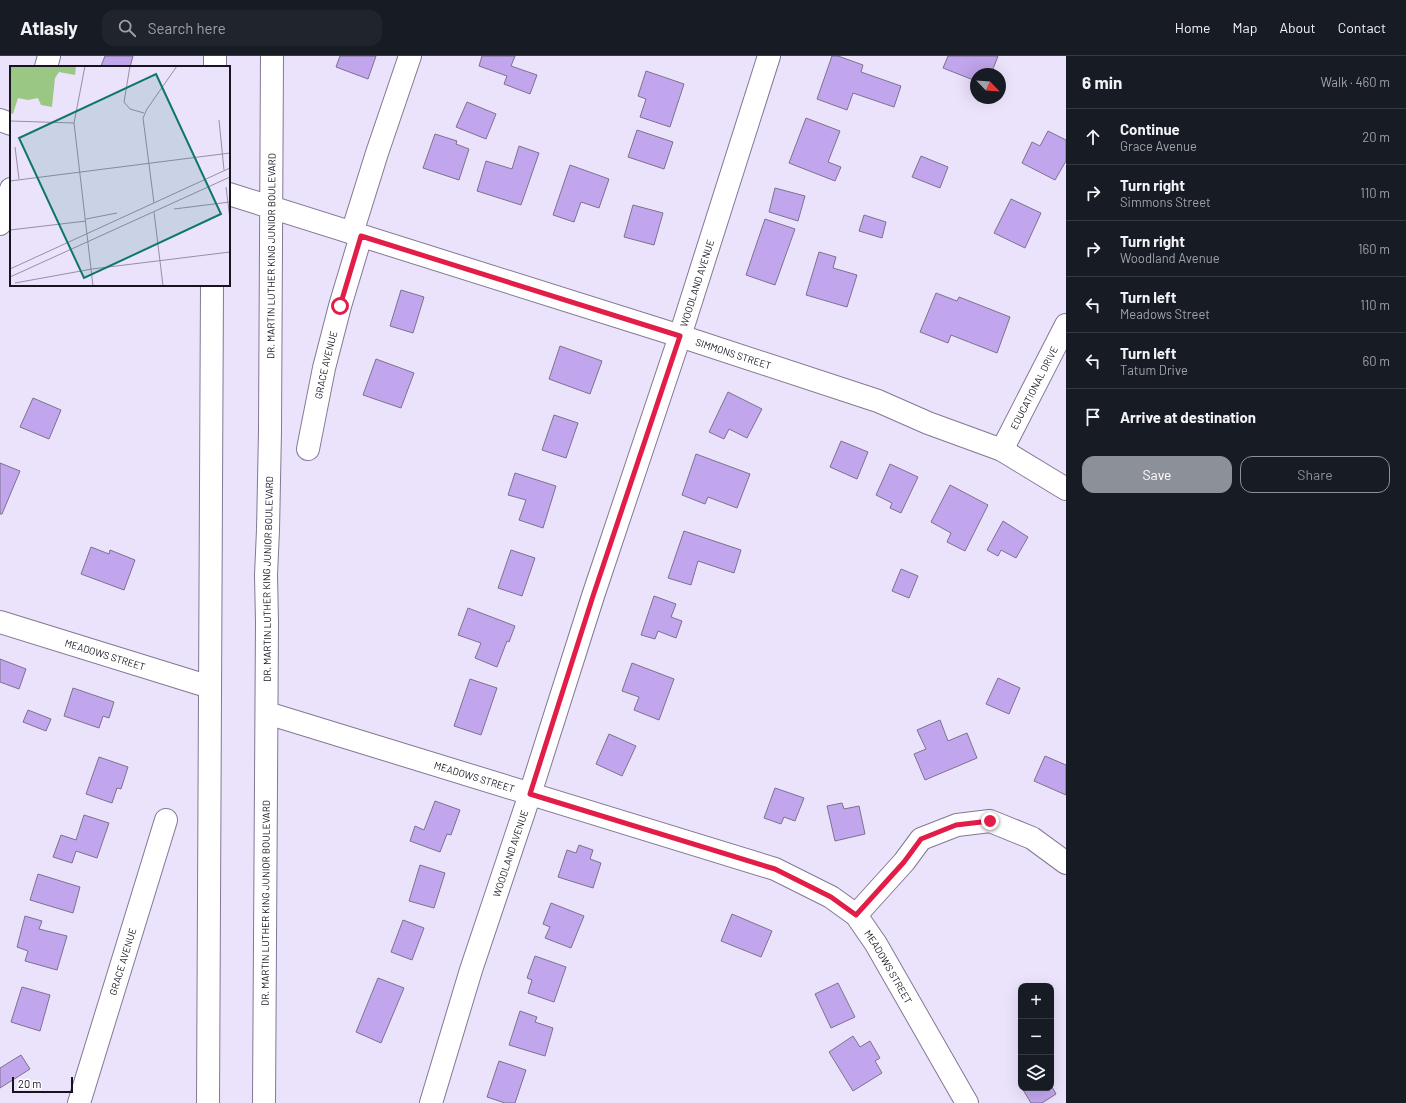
<!DOCTYPE html>
<html lang="en">
<head>
<meta charset="utf-8">
<style>
  body { margin:0; font-family:Barlow,sans-serif; background:#20242c; color:#f1f3f6 }
  .controls { position:absolute; right:12px; bottom:12px; display:grid; overflow:hidden; border-radius:8px; box-shadow:0 4px 16px #0002 }
  .controls button { width:36px; height:36px; display:grid; place-items:center; padding:0; border:0; border-bottom:1px solid #363941; background:#171b24; color:#f1f3f6; font:20px sans-serif }
  .compass { position:absolute; left:970px; top:12px; width:36px; height:36px; border-radius:50%; background:#171b24; box-shadow:0 4px 16px #0002; rotate:115deg }
  .scale { position:absolute; left:12px; bottom:10px; width:61px; box-sizing:border-box; padding-left:4px; border:2px solid #18141f; border-top:0; font-size:11px; line-height:14px; white-space:nowrap; color:#18141f; -webkit-text-stroke:3px #fff; paint-order:stroke }
  .stop { position:absolute; width:12px; height:12px; margin:-9px; border:3px solid #e11d48; border-radius:50%; background:#fff }
  .stop.end { background:#e11d48; border-color:#fff; box-shadow:0 1px 4px #0008 }
  .list { margin:0; padding:0; list-style:none }
  h2 { display:flex; justify-content:space-between; align-items:center; height:52px; margin:0; padding:0 16px; font-size:17px }
  h2 small { font-size:13px; font-weight:400; color:#9ea1a6 }
  .list li { display:grid; grid-template-columns:26px 1fr auto; gap:12px; align-items:center; box-sizing:border-box; height:56px; padding:0 16px; border-top:1px solid #363941 }
  .list b { display:block; font-size:15px; white-space:nowrap }
  .list p { margin:0; font-size:13px; white-space:nowrap; color:#9ea1a6 }
  .list em { font-size:13px; font-style:normal; color:#9ea1a6 }
  .actions { display:flex; gap:8px; padding:12px 16px }
  .actions a { flex:1; padding:9px 0; border:1px solid #8c9099; border-radius:12px; text-align:center; font-size:14px; color:#8c9099 }
  .actions .main { background:#8c9099; color:#fff }
  .icon { flex:none; width:22px; height:22px; fill:none; stroke:currentColor; stroke-width:2; stroke-linecap:round; stroke-linejoin:round }
  .map { position:relative; flex:none; width:1066px; height:1047px; overflow:hidden }
  header { display:flex; align-items:center; gap:24px; box-sizing:border-box; height:56px; padding:0 20px; background:#171b24; border-bottom:1px solid #363941 }
  header strong { font-size:19px }
  nav { display:flex; gap:22px; margin-inline-start:auto; font-size:14px }
  .search { width:280px; height:36px; background:#20242c; display:flex; align-items:center; gap:10px; box-sizing:border-box; padding:0 14px; border-radius:12px; color:#9ea1a6; font-size:15px }
  main { display:flex }
  aside { flex:1; background:#171b24 }
  .map>svg:first-child { display:block }
</style>
</head>
<body>
<header>
<strong>Atlasly</strong>
<div class="search"><svg class="icon" aria-label="search" viewBox="0 0 24 24"><circle cx="10" cy="10" r="6"/><path d="M15 15l6 6"/></svg>Search here</div>
<nav><a>Home</a><a>Map</a><a>About</a><a>Contact</a></nav>
</header>
<main>
<div class="map">
<svg width="1066" height="1047" viewBox="0 0 1066 1047">
  <rect width="100%" height="100%" fill="#ebe2fb"/>
  <g fill="#c2a6ed" stroke="#7c728e">
    <path d="M105,0H133L130,11H105L101,10Z"/>
    <path d="M340,0H376L368,23L336,11Z"/>
    <path d="M482,0H515L511,10L537,19L530,38L504,28L507,20L479,10Z"/>
    <path d="M832,0H838L863,9L861,16L901,30L894,51L853,37L847,54L817,43Z"/>
    <path d="M948,0H998L991,18H976V25L943,12Z"/>
    <path d="M646,15L684,28L670,71L640,61L646,43L638,40Z"/>
    <path d="M467,46L496,58L486,83L456,71Z"/>
    <path d="M806,62L840,75L828,106L841,111L835,125L789,107Z"/>
    <path d="M637,74L673,86L664,113L628,101Z"/>
    <path d="M1048,75L1066,84V105L1055,124L1022,107L1032,86L1040,90Z"/>
    <path d="M435,78L457,85L456,88L469,93L459,124L423,112Z"/>
    <path d="M519,90L539,97L521,149L477,135L486,105L512,113Z"/>
    <path d="M921,100L948,111L940,132L912,121Z"/>
    <path d="M570,109L609,123L599,152L581,146L574,166L553,159Z"/>
    <path d="M775,132L805,140L798,165L769,156Z"/>
    <path d="M1011,143L1041,157L1025,192L994,177Z"/>
    <path d="M633,149L663,157L654,189L624,181Z"/>
    <path d="M864,159L886,166L882,182L859,175Z"/>
    <path d="M765,163L795,173L775,229L746,219Z"/>
    <path d="M819,196L836,201L833,212L857,219L847,251L806,239Z"/>
    <path d="M401,234L424,241L413,277L390,270Z"/>
    <path d="M936,237L957,245L959,241L1010,261L997,297L951,279L948,287L920,276Z"/>
    <path d="M560,290L602,305L590,338L549,323Z"/>
    <path d="M376,303L414,317L401,352L363,339Z"/>
    <path d="M728,336L762,353L747,382L729,373L724,383L709,376Z"/>
    <path d="M33,342L61,354L49,383L20,371Z"/>
    <path d="M554,359L578,367L566,402L542,394Z"/>
    <path d="M841,385L868,396L857,423L830,411Z"/>
    <path d="M696,398L750,418L737,452L708,441L705,448L682,439Z"/>
    <path d="M0,407L20,415L2,458H0Z"/>
    <path d="M890,408L918,421L901,457L890,452L892,447L876,439Z"/>
    <path d="M515,417L556,430L543,472L519,464L526,444L508,439Z"/>
    <path d="M950,429L988,449L965,495L947,486L951,477L931,466Z"/>
    <path d="M1003,465L1028,481L1016,502L1001,494L998,500L987,494Z"/>
    <path d="M684,475L741,494L734,517L698,505L691,529L668,522Z"/>
    <path d="M91,491L109,498L110,494L135,504L124,534L81,518Z"/>
    <path d="M511,494L535,502L522,540L498,532Z"/>
    <path d="M901,513L918,520L909,542L892,535Z"/>
    <path d="M654,540L676,548L671,561L682,565L676,582L658,575L655,583L641,579Z"/>
    <path d="M468,552L515,570L509,586L507,585L497,611L475,602L481,587L458,579Z"/>
    <path d="M0,603L26,613L19,633L0,626Z"/>
    <path d="M632,607L674,623L659,664L634,654L639,641L622,635Z"/>
    <path d="M998,622L1020,632L1009,658L986,648Z"/>
    <path d="M470,623L497,632L481,679L454,670Z"/>
    <path d="M73,632L114,646L109,662L103,660L99,672L64,660Z"/>
    <path d="M28,654L51,663L46,675L23,666Z"/>
    <path d="M940,664L948,685L967,677L977,702L925,724L914,698L926,693L917,674Z"/>
    <path d="M609,678L636,690L622,720L596,708Z"/>
    <path d="M1045,700L1066,709V739L1034,725Z"/>
    <path d="M99,701L128,711L121,733L117,732L112,747L86,738Z"/>
    <path d="M775,732L804,742L795,765L784,761L781,768L764,762Z"/>
    <path d="M435,745L460,754L451,779L447,778L440,796L410,785L415,770L424,774Z"/>
    <path d="M842,747L844,753L859,750L865,778L835,785L827,750Z"/>
    <path d="M84,759L109,767L97,802L76,795L72,807L53,801L61,779L76,784Z"/>
    <path d="M579,789L593,794L590,803L601,807L593,832L558,821L567,794L576,797Z"/>
    <path d="M420,809L445,817L434,852L409,845Z"/>
    <path d="M38,818L80,831L73,857L30,844Z"/>
    <path d="M551,847L584,860L571,892L545,882L550,871L543,868Z"/>
    <path d="M732,858L772,875L761,901L721,885Z"/>
    <path d="M25,860L42,865L39,873L67,880L57,914L25,905L28,895L17,891Z"/>
    <path d="M403,864L424,872L412,904L391,896Z"/>
    <path d="M535,900L566,911L554,946L528,937L532,924L527,922Z"/>
    <path d="M378,922L404,932L381,987L356,976Z"/>
    <path d="M838,927L855,961L831,972L815,938Z"/>
    <path d="M22,931L50,939L40,975L11,966Z"/>
    <path d="M520,955L537,961L535,966L553,972L545,1000L509,989Z"/>
    <path d="M853,980L860,991L870,985L880,1002L875,1005L882,1017L853,1035L829,996Z"/>
    <path d="M21,999L30,1013L0,1032V1012Z"/>
    <path d="M499,1005L526,1014L515,1047H505L487,1041Z"/>
    <path d="M1051,1029L1056,1038L1042,1047H1031L1022,1032H1051Z"/>
  </g>
  <g fill="none" stroke-linecap="round" stroke-linejoin="round">
    <defs>
      <g id="street">
        <path d="M46,11L49,0"/>
        <path d="M0,168L11,133"/>
        <path d="M352,177L377,97L410,0"/>
        <path id="s1" d="M308,393L324,312L340,250L361,180"/>
        <path id="s2" d="M1002,394L1066,269"/>
        <path id="s3" d="M0,566L210,631"/>
        <path id="s4" d="M267,657L775,813L831,841L856,859L876,888L967,1047"/>
        <path d="M856,859L904,806L921,783L957,769L990,765L1032,782L1066,807"/>
        <path id="s5" d="M79,1047L166,764"/>
        <path id="s6" d="M431,1047L471,914L530,738L593,540L680,280L769,0"/>
      </g>
      <g id="secondary">
        <path d="M0,64L11,68"/>
        <path id="s7" d="M229,138L680,280L878,345L928,367L1002,394L1066,433"/>
      </g>
      <g id="primary">
        <path d="M215,11V0"/>
        <path d="M208,1047L212,229"/>
        <path id="s8" d="M264,1047L267,566L266,519L268,474L270,375L272,0"/>
      </g>
    </defs>
    <use href="#street" stroke="#837895" stroke-width="24"/>
    <use href="#secondary" stroke="#837895" stroke-width="24"/>
    <use href="#primary" stroke="#837895" stroke-width="24"/>
    <use href="#street" stroke="#fff" stroke-width="22"/>
    <use href="#secondary" stroke="#fff" stroke-width="22"/>
    <use href="#primary" stroke="#fff" stroke-width="22"/>
  </g>
  <g fill="none" stroke-linecap="round" stroke-linejoin="round">
    <path stroke="#e11d48" stroke-width="5" d="M340,250L361,180L680,280L593,540L530,738L775,813L831,841L856,859L904,806L921,783L956,769L990,765"/>
  </g>
  <g text-anchor="middle" dominant-baseline="central" stroke-width="3" stroke-linejoin="round" paint-order="stroke">
    <g font-size="10" fill="#18141f" stroke="#fff">
      <text stroke="none"><textPath href="#s8" startOffset="847">DR. MARTIN LUTHER KING JUNIOR BOULEVARD</textPath></text>
      <text stroke="none"><textPath href="#s6" startOffset="862">WOODLAND AVENUE</textPath></text>
      <text stroke="none"><textPath href="#s7" startOffset="529">SIMMONS STREET</textPath></text>
      <text stroke="none"><textPath href="#s1" startOffset="86">GRACE AVENUE</textPath></text>
      <text stroke="none"><textPath href="#s2" startOffset="70">EDUCATIONAL DRIVE</textPath></text>
      <text stroke="none"><textPath href="#s8" startOffset="524">DR. MARTIN LUTHER KING JUNIOR BOULEVARD</textPath></text>
      <text stroke="none"><textPath href="#s3" startOffset="110">MEADOWS STREET</textPath></text>
      <text stroke="none"><textPath href="#s4" startOffset="217">MEADOWS STREET</textPath></text>
      <text stroke="none"><textPath href="#s6" startOffset="262">WOODLAND AVENUE</textPath></text>
      <text stroke="none"><textPath href="#s8" startOffset="200">DR. MARTIN LUTHER KING JUNIOR BOULEVARD</textPath></text>
      <text stroke="none"><textPath href="#s5" startOffset="148">GRACE AVENUE</textPath></text>
      <text stroke="none"><textPath href="#s4" startOffset="686">MEADOWS STREET</textPath></text>
    </g>
  </g>
  <g transform="translate(10 10)">
    <rect width="220" height="220" fill="#ebe2fb"/>
    <path d="M0,0H66L65,9L49,6L45,12L42,41L31,39L28,32L18,34L8,32L3,48L0,47Z" fill="#9bc784"/>
    <path fill="none" stroke="#9790a3" stroke-width="1" d="M75,0L64,57L83,220M120,0L114,36L120,43L134,47M209,54L214,104M0,55L64,57M5,81L9,113M0,115L220,87M216,121L220,153M144,137L133,52L137,43L167,0M164,143L220,136M144,146L153,220M76,153L107,147M0,164L76,155M0,203L220,102M0,211L220,111M5,217L82,203L220,186"/>
    <path fill="#0f766e" fill-opacity="0.15" stroke="#0f766e" stroke-width="2" d="M146,8L211,148L74,212L9,72Z"/>
    <rect width="220" height="220" fill="none" stroke="#18141f" stroke-width="2"/>
  </g>
</svg>
<div class="controls">
<button>+</button>
<button>−</button>
<button><svg class="icon" aria-label="layers" viewBox="0 0 24 24"><path d="M12 4l9 5-9 5-9-5zM3 14l9 5 9-5"/></svg></button>
</div>
<svg class="compass" viewBox="-18 -18 36 36"><path d="M0-13l5 13h-10z" fill="#e53935"/><path d="M0 13l5-13h-10z" fill="#9ea1a6"/></svg>
<div class="scale">20 m</div>
<div class="stop" style="left:340px;top:250px"></div>
<div class="stop end" style="left:990px;top:765px"></div>
</div>
<aside>
<h2>6 min<small>Walk · 460 m</small></h2>
<ul class="list">
<li><svg class="icon" aria-label="ahead" viewBox="0 0 24 24"><path d="M12 20V5M6 11l6-6 6 6"/></svg><div><b>Continue</b><p>Grace Avenue</p></div><em>20 m</em></li>
<li><svg class="icon" aria-label="right" viewBox="0 0 24 24"><path d="M7 20v-9h11M14 6l5 5-5 5"/></svg><div><b>Turn right</b><p>Simmons Street</p></div><em>110 m</em></li>
<li><svg class="icon" aria-label="right" viewBox="0 0 24 24"><path d="M7 20v-9h11M14 6l5 5-5 5"/></svg><div><b>Turn right</b><p>Woodland Avenue</p></div><em>160 m</em></li>
<li><svg class="icon" aria-label="left" viewBox="0 0 24 24"><path d="M17 20v-9H6M10 6l-5 5 5 5"/></svg><div><b>Turn left</b><p>Meadows Street</p></div><em>110 m</em></li>
<li><svg class="icon" aria-label="left" viewBox="0 0 24 24"><path d="M17 20v-9H6M10 6l-5 5 5 5"/></svg><div><b>Turn left</b><p>Tatum Drive</p></div><em>60 m</em></li>
<li><svg class="icon" aria-label="arrive" viewBox="0 0 24 24"><path d="M6 21V4h12l-3 4 3 4H6"/></svg><div><b>Arrive at destination</b></div></li>
</ul>
<div class="actions"><a class="main">Save</a><a>Share</a></div>
</aside>
</main>
</body>
</html>
